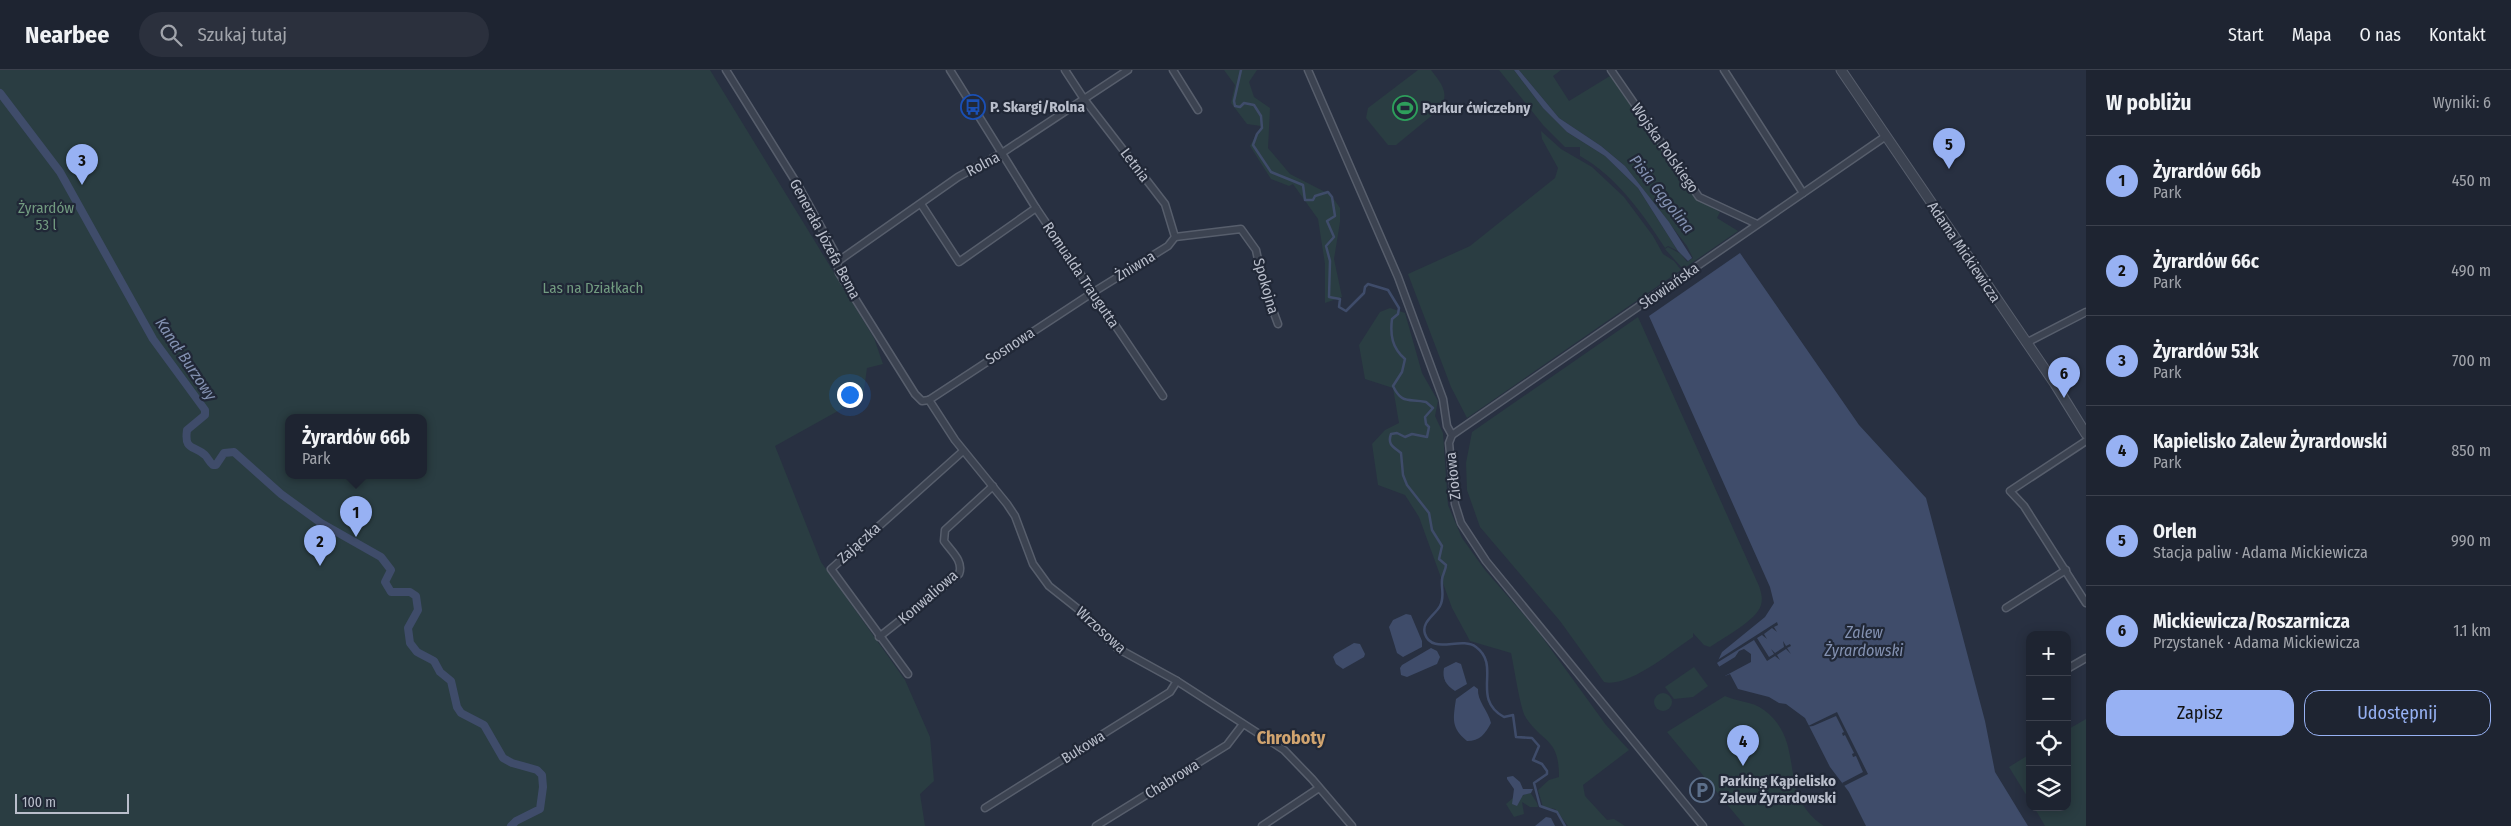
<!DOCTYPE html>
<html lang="pl">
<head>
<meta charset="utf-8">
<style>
  body { margin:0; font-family:"Fira Sans Condensed",sans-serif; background:#2b303d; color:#f1f3f6 }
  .controls { position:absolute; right:15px; bottom:15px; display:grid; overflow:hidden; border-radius:10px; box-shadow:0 2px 12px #0003 }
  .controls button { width:45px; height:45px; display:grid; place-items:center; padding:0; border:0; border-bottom:1px solid #3c414d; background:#1e2431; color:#f1f3f6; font:25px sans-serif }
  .scale { position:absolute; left:15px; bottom:12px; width:114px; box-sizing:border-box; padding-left:5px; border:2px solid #b9becb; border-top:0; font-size:14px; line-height:18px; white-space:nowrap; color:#b9becb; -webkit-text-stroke:4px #212837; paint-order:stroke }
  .you { position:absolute; left:849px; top:324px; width:18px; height:18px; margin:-12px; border:4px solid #fff; border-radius:50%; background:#1a73e8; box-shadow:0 0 0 8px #1a73e833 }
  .badge { display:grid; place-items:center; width:32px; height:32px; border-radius:50%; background:#97b1f3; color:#111; font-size:16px; font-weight:700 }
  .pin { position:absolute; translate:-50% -41px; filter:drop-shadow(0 1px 2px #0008) }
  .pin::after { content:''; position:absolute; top:26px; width:18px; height:15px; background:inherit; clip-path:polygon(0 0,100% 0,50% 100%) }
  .popup { position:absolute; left:285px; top:344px; width:142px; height:65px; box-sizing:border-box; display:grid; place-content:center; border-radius:10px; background:#1e2431; filter:drop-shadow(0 1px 4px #0005); font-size:16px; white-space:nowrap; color:#a1a4ab }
  .popup b { font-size:19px; color:#f1f3f6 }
  .popup::after { content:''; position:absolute; left:50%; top:100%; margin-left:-10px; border:10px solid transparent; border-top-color:#1e2431 }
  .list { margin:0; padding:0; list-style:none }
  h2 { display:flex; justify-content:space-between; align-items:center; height:65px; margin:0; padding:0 20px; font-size:21px }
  h2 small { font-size:16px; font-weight:400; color:#a1a4ab }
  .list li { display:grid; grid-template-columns:32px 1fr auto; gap:15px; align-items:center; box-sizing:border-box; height:90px; padding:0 20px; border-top:1px solid #3c414d }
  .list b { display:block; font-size:19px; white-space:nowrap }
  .list p { margin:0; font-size:16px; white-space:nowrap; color:#a1a4ab }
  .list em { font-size:16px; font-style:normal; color:#a1a4ab }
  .actions { display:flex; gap:10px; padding:15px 20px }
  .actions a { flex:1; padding:11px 0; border:1px solid #97b1f3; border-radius:15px; text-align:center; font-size:18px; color:#97b1f3 }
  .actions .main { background:#97b1f3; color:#111 }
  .icon { flex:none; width:28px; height:28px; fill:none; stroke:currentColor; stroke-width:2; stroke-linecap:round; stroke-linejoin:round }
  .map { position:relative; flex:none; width:2086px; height:756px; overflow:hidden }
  header { display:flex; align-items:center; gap:30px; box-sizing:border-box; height:70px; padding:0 25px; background:#1e2431; border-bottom:1px solid #3c414d }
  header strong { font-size:24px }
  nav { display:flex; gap:28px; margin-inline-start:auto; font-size:18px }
  .search { width:350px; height:45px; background:#2b303d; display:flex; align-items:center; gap:12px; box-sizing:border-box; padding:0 18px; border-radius:28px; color:#a1a4ab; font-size:19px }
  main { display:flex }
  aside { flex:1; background:#1e2431 }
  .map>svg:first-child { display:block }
</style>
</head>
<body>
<header>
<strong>Nearbee</strong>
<div class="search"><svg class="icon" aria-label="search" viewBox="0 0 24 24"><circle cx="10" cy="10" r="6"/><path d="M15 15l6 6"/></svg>Szukaj tutaj</div>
<nav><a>Start</a><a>Mapa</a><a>O nas</a><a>Kontakt</a></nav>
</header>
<main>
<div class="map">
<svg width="2086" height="756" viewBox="0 0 2086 756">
  <rect width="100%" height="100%" fill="#283041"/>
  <g fill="#2a3d42" fill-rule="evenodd">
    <path d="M0,0H710L874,268L883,294L867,298L863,327L775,376L821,492L905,610L930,667L934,711L920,724L925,756H0ZM288,348H424V406H288Z"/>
    <path d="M1224,0H1257L1249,12L1254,27L1270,38L1268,78L1290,104L1331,125L1340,138V152L1334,189L1342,227L1325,233V194L1318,149L1293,114L1289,116L1271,109L1250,76L1261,56L1247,54L1231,33L1235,15Z"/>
    <path d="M1418,0H1431C1440,12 1450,22 1441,38L1396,75H1388L1366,48L1368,38Z"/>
    <path d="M1499,0H1514L1543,38L1567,62L1605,86L1638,118L1678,181L1668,176L1665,178C1643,144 1616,106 1580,86V77H1565L1543,55Z"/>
    <path d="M1519,0H1561L1553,6L1569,31L1610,6L1697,130L1720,142L1717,148L1738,161L1683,199L1665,179L1668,177L1681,184L1687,192L1693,188L1687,176L1625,96L1601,76L1559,48Z"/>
    <path d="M1541,61L1561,79L1592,97L1624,127L1653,166L1663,184L1674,191L1681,200L1467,348L1451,317L1408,204L1470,176L1555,108L1558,98L1542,69Z"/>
    <path d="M1390,238L1405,243L1422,303L1438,331L1435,346L1443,363L1448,435L1462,468L1485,500L1537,560L1606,655L1629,680L1583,715L1585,726L1607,750L1614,749L1625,756H1568L1555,739L1543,737L1538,720L1549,710L1559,707C1559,668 1544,674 1526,648C1520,639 1514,596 1511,583L1470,571L1452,538L1419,447L1405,425L1378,415L1372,374L1385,360L1399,353L1393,318L1365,309L1359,275L1380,242Z"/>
    <path d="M1638,247L1759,516C1761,522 1763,528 1761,535C1757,550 1723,568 1710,577L1704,575L1693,563V567C1672,581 1629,618 1604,612L1560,551L1480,457L1467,420L1466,393L1472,362Z"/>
    <path d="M1694,597L1708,616L1693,627L1674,629L1665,617Z"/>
    <circle cx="1663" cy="632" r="9"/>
    <path d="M1725,626C1738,632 1752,631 1764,640C1808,673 1775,724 1824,756H1745L1667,662Z"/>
    <path d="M2086,649V756H2045L2034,737H2067V660Z"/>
    <path d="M2030,684V731L2009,697Z"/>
    <path d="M1530,722L1537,733L1538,737H1530L1522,732L1524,744L1514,747L1506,734L1513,728V730Z"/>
  </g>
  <g fill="#3f4c6a">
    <path d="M1514,0H1519L1559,48L1601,76L1625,96L1669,152L1692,188L1688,191L1678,181L1638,118L1605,86L1567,62L1543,38Z"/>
    <path d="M1740,183L1859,355L1926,428L1985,651L1995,702L2028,756H1866L1849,722L1830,697L1805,648L1786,634L1779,633L1769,627L1738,619L1730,604L1725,606L1717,593L1722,582L1765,547L1774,533L1770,517L1649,246Z"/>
    <path d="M1406,544L1411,545L1422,571V577L1403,587L1397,583L1389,557L1393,550Z"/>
    <path d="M1354,573L1360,574L1365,584L1364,587L1343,599L1336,594L1333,587L1335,584Z"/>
    <path d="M1431,578L1437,581L1440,587L1437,594L1407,607L1401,605L1400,598L1402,595Z"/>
    <path d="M1456,592L1461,594L1467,614L1455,621C1446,615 1442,609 1444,598Z"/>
    <path d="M1474,616L1478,619C1477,631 1488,640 1491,653C1485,664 1480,671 1467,671C1451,658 1453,649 1456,629Z"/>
    <path d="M1513,706L1520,712L1523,719H1533L1531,723L1523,725L1517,736L1512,734L1514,719L1507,709V707Z"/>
    <path d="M1546,747L1551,748L1555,756H1535Z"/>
  </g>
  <g fill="#283041">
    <path d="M1777,552L1778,555L1774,557L1777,562L1772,558L1764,564L1767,569L1762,565L1757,568L1769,587L1774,584L1771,579L1775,583L1784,577L1783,571L1786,576L1790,574L1791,576L1787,578L1791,584L1786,579L1777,585L1780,590L1775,586L1767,591L1754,570L1715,594L1716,591Z"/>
    <path d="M1744,579L1751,584V592L1723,607L1717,598L1735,587L1739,581Z"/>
    <path d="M1837,642L1868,704L1844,716L1842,713L1863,702L1856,686L1853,687L1852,684L1854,683L1845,665L1843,666L1842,663L1844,662L1836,646L1813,656L1806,657Z"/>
  </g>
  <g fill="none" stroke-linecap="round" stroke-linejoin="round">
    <path stroke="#3f4c6a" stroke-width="2.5" d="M1241,0L1234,31L1235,36L1240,37L1244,33L1254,35L1261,46L1262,58L1257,64L1253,75L1271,102L1303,115L1305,130H1313L1315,126L1328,122L1332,127L1335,146L1327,151L1334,167L1326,176L1330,191L1329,227L1340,229L1339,237L1346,241L1364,223L1365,217L1368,214L1388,220L1399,238L1398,244L1392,249C1390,265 1392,278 1405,289L1402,302L1393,316C1402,335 1409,328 1426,332L1433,338L1425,347L1426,354L1429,357L1427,367L1412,364L1405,367L1397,363L1391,364C1387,375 1394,377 1401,383L1403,405L1407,415L1429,443L1432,460L1442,476L1439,489L1446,495C1446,500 1442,505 1442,510C1441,518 1445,527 1440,536C1435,545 1421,552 1425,564C1432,585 1461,566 1476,577C1502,596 1470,628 1504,647L1513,645L1516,667L1532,668L1539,676L1533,690L1542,694L1547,701V704L1534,713L1540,736L1557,742L1565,756"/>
    <path stroke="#3f4c6a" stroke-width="8" d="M0,23L60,102L153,269L205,340V345L187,360C184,381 194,375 205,385C208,388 209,392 213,395H216L224,383L234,382L281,424L321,453L381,487L391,500L385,512L391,522H410L416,526L418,540L408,558L410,573L417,582L434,591L440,602L451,611L457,637L461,643L484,655L503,688L512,693L537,700L542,705L543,717L540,739L516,751L511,756"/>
    <defs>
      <g id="minor">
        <path d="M726,0L799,117L839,190"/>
        <path d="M950,0L1036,138L1163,326"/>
        <path d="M1065,0L1084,29L1165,134L1175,167"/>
        <path d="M1173,0L1198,40"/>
        <path d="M1308,0L1398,207L1443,329L1447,356L1452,365L1449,373L1455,434L1461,453L1486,491L1703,756"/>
        <path d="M1611,0L1699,127L1757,154"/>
        <path d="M1724,0L1803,123"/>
        <path d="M921,134L959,192L1036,138"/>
        <path d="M1175,167L1241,159L1256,180L1263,213L1278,254"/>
        <path d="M2026,273L2086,242"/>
        <path d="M929,330L955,370L1007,434L1015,446L1033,494L1049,516L1078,539L1117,578L1177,611L1284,680L1312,709L1352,756"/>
        <path d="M929,330L922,331L915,324L839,203L837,192L958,107L1002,83L1128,0"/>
        <path d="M929,330L1092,223L1168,176L1175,167"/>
        <path d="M1452,365L1886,66"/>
        <path d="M2086,371L2010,421L2024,436L2086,533"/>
        <path d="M2006,538L2066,500"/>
        <path d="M879,567L959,504C964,491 951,481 944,471L945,460L993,416"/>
        <path d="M2067,599L2086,588"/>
        <path d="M908,604L831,499L963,381"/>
        <path d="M985,738L1170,622L1177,611"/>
        <path d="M1096,756L1227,675L1243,654"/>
        <path d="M1262,756L1319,718"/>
      </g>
      <path id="tertiary" d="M1841,0L2055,314L2086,364"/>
    </defs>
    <use href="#minor" stroke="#575e6c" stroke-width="9"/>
    <use href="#tertiary" stroke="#575e6c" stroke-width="11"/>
    <use href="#minor" stroke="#3c4351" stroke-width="6"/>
    <use href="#tertiary" stroke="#3c4351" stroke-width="9"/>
  </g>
  <defs>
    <symbol id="bus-ring" viewBox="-11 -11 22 22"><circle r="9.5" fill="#212837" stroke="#1a4fb4" stroke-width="1.5"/><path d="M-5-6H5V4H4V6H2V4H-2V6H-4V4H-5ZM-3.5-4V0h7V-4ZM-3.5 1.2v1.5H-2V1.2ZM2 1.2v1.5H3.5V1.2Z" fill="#1a4fb4"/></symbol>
    <symbol id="stadium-ring" viewBox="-11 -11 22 22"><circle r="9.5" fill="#212837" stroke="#2e9e5b" stroke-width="1.5"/><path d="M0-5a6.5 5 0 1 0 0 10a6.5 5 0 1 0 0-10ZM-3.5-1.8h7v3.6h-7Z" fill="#2e9e5b"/></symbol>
    <symbol id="parking-ring" viewBox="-11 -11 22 22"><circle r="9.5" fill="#212837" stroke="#5c6f8a" stroke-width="1.5"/><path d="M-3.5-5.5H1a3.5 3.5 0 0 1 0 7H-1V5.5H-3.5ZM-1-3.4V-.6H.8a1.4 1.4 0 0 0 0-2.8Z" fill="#5c6f8a"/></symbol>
  </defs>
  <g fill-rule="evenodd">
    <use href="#bus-ring" x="959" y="23" width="28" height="28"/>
    <use href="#stadium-ring" x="1391" y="24" width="28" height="28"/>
    <use href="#parking-ring" x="1688" y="706" width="28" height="28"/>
  </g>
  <g text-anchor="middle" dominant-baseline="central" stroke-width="4.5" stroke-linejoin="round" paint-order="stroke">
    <g font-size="15" font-weight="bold" fill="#b9becb" stroke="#212837" text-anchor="start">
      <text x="990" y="37">P. Skargi/Rolna</text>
      <text x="1422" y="38">Parkur ćwiczebny</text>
      <text x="1720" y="711">Parking Kąpielisko<tspan x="1720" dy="17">Zalew Żyrardowski</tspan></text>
    </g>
    <g font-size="15" fill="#b9becb" stroke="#212837">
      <text transform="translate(1665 78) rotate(55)">Wojska Polskiego</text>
      <text transform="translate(983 94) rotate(-28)">Rolna</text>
      <text transform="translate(1135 95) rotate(53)">Letnia</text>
      <text transform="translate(825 169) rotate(62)">Generała Józefa Bema</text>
      <text transform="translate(1964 182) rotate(56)">Adama Mickiewicza</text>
      <text transform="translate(1135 196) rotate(-31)">Żniwna</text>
      <text transform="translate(1081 205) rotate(56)">Romualda Traugutta</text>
      <text transform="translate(1266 216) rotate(74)">Spokojna</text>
      <text transform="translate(1669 216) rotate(-35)">Słowiańska</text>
      <text transform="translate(1010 276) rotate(-33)">Sosnowa</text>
      <text transform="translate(1453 406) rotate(-96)">Ziołowa</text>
      <text transform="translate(859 473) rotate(-42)">Zajączka</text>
      <text transform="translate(928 527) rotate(-41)">Konwaliowa</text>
      <text transform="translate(1101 560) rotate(42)">Wrzosowa</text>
      <text transform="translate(1083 677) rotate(-32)">Bukowa</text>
      <text transform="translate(1172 709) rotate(-32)">Chabrowa</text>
    </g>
    <g font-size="15" fill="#729b80" stroke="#212837">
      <text x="46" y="138">Żyrardów<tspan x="46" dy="17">53 l</tspan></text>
      <text x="593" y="218">Las na Działkach</text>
    </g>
    <g font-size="16" font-style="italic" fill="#8391b1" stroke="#212837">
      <text transform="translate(1662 124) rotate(52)">Pisia Gągolina</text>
      <text transform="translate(186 289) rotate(56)">Kanał Burzowy</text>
      <text x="1864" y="562">Zalew<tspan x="1864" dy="18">Żyrardowski</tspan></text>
    </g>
    <g font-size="18" font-weight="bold" fill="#d1a46f" stroke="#212837">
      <text x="1291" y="668">Chroboty</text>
    </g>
  </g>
</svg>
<div class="controls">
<button>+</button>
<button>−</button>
<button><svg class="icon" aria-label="locate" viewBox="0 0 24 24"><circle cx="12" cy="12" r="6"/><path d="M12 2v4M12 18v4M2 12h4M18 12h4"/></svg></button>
<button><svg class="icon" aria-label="layers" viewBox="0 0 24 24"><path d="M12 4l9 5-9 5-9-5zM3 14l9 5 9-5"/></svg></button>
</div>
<div class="scale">100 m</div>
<div class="you"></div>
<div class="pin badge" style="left:356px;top:467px">1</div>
<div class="popup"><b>Żyrardów 66b</b>Park</div>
<div class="pin badge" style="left:320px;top:496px">2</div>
<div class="pin badge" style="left:82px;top:115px">3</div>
<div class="pin badge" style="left:1743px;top:696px">4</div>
<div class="pin badge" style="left:1949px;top:99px">5</div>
<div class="pin badge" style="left:2064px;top:328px">6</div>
</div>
<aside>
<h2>W pobliżu<small>Wyniki: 6</small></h2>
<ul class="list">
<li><span class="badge">1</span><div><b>Żyrardów 66b</b><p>Park</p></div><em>450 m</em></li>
<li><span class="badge">2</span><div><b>Żyrardów 66c</b><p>Park</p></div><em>490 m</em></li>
<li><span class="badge">3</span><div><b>Żyrardów 53k</b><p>Park</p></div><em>700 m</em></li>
<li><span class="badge">4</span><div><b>Kapielisko Zalew Żyrardowski</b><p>Park</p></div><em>850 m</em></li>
<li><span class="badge">5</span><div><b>Orlen</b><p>Stacja paliw · Adama Mickiewicza</p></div><em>990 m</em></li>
<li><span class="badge">6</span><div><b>Mickiewicza/Roszarnicza</b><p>Przystanek · Adama Mickiewicza</p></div><em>1.1 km</em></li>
</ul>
<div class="actions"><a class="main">Zapisz</a><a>Udostępnij</a></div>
</aside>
</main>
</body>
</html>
